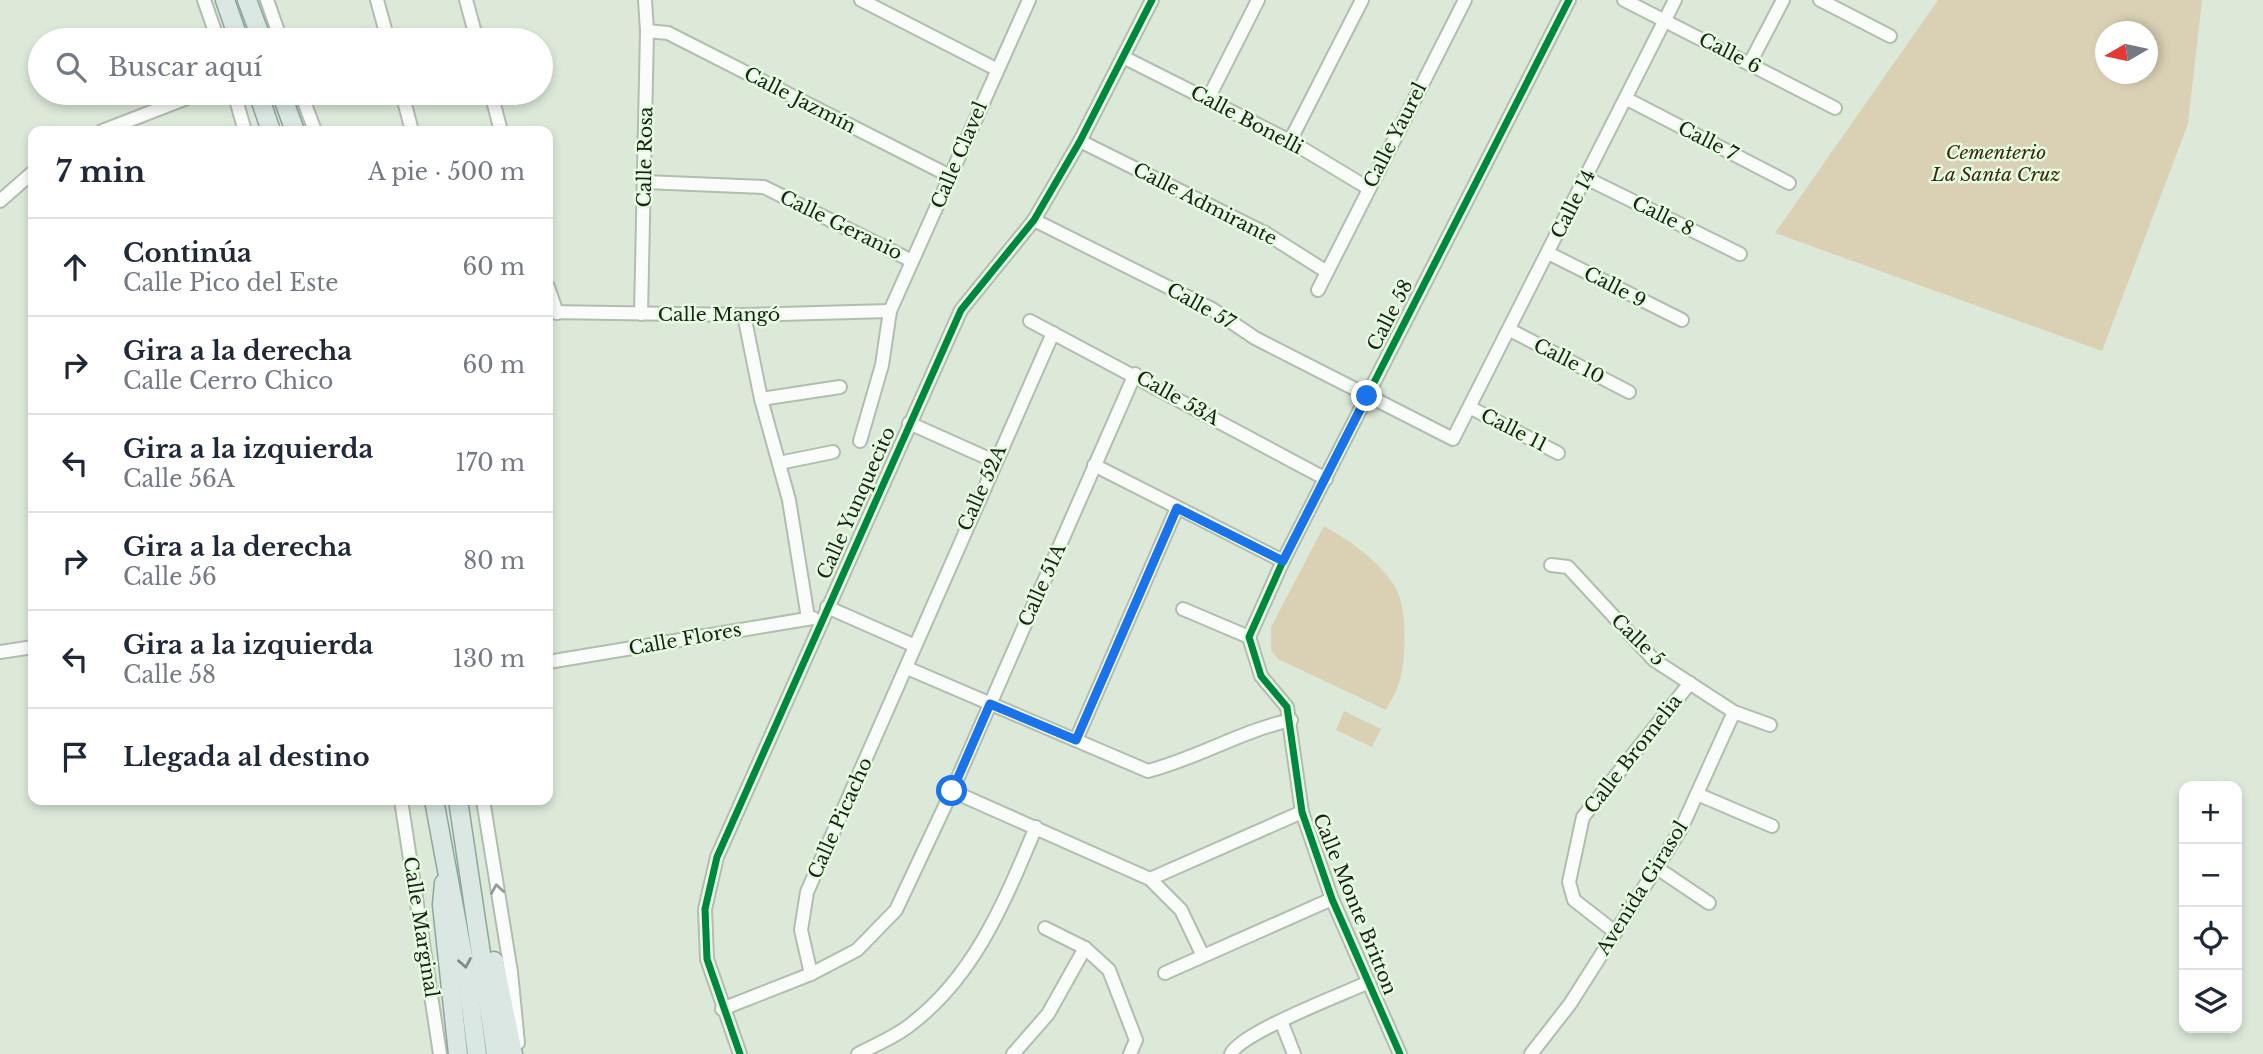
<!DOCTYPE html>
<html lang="es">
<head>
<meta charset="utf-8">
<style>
  body { margin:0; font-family:"Libre Baskerville",serif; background:#f2f2f3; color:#1f2937 }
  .controls { position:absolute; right:21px; bottom:21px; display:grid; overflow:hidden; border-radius:14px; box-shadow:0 4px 10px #0003 }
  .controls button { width:63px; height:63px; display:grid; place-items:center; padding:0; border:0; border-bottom:2px solid #e0e1e3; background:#fff; color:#1f2937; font:35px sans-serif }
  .compass { position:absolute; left:2095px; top:21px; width:63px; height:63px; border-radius:50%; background:#fff; box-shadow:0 4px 10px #0003; rotate:261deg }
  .stop { position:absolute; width:21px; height:21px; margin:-16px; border:5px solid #1a73e8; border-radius:50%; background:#fff }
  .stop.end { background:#1a73e8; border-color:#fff; box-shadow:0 2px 7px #0008 }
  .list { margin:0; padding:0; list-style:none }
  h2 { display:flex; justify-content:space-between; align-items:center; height:91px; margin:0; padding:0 28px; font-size:30px }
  h2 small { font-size:23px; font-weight:400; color:#747a83 }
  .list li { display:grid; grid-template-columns:46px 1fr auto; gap:21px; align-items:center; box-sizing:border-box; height:98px; padding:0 28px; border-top:2px solid #e0e1e3 }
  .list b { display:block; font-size:26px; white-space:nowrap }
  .list p { margin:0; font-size:23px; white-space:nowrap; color:#747a83 }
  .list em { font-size:23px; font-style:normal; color:#747a83 }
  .icon { flex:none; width:38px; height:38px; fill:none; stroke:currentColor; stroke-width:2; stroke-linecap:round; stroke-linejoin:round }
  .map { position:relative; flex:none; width:2263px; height:1054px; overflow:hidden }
  .search { position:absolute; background:#fff; box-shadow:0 4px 10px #0003; left:28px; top:28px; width:525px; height:77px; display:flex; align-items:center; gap:18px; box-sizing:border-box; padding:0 24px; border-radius:38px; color:#747a83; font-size:26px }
  .panel { position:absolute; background:#fff; box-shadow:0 4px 10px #0003; left:28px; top:126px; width:525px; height:679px; border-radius:14px }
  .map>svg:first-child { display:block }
</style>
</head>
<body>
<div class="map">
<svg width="2263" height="1054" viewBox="0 0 2263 1054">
  <rect width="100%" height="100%" fill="#dce9d9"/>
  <g fill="#dad1b5" fill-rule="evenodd">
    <path d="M1938,0H2202L2188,124L2102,351L1775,233ZM2106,32H2148V74H2106Z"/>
    <path d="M1324,526C1350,541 1377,559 1394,585C1408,605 1407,663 1398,686C1395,694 1390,702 1386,710L1278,659L1271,651V627Z"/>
    <path d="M1344,711L1381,729L1372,747L1336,730Z"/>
  </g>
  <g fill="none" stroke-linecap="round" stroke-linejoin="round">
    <defs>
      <g id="street">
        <path d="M204,0L218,40"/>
        <path d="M267,0L281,40"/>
        <path d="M377,0L388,40"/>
        <path d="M466,0L477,40"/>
        <path d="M861,0L996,69"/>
        <path d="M1624,0L1835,108"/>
        <path d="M1820,0L1890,36"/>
        <path d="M647,31L668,33L950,176"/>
        <path d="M1123,57L1290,141L1368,188"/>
        <path d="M1750,63L1783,0"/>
        <path d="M234,93L245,131"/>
        <path d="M301,93L315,131"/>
        <path d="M402,93L412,131"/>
        <path d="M491,93L501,131"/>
        <path d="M1208,99L1258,0"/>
        <path d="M1627,99L1789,183"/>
        <path d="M102,131L200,93"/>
        <path d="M1080,141L1267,234L1327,272"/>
        <path d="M1290,141L1362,0"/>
        <path d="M1586,178L1740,254"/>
        <path d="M645,182L764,187L912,261"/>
        <path d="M0,201L33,172"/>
        <path d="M1034,220L1212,309L1255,338L1453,439L1675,0"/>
        <path d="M1548,253L1682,320"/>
        <path d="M548,287L557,313"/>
        <path d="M1318,290L1465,0"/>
        <path d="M548,312L744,315L890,311"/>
        <path d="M641,314L647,31L645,0"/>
        <path d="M744,315L761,399L789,500L808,618"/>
        <path d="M1030,321L1326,479"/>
        <path d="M1510,330L1629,392"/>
        <path d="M761,399L840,387"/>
        <path d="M1471,408L1558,453"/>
        <path d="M909,423L994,461"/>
        <path d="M860,441L882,365L890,311L1029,0"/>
        <path d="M779,463L833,452"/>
        <path d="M1094,465L1283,561"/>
        <path d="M1551,565L1568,567L1654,660L1734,712L1770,725"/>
        <path d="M827,607L913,645"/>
        <path d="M1183,609L1249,637"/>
        <path d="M0,652L33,647"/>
        <path d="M548,662L813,618"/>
        <path d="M907,668L1148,771C1198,758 1241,731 1291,720"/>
        <path d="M1076,740L1177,508"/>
        <path d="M952,791L1150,879L1181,910L1202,954"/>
        <path d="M1697,794L1772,826"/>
        <path d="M401,800L440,1054"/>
        <path d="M483,800L511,972L518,1043"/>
        <path d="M1657,868L1709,903"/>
        <path d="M1150,879L1302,812"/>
        <path d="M1045,928L1085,948L1109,970L1136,1040L1130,1054"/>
        <path d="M1615,932L1574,900L1569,882L1583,817L1690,683"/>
        <path d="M1165,973L1332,899"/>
        <path d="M811,974L801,930L807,892L1053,333"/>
        <path d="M722,1009L811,974L857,950L896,910L952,791L1135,374"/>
        <path d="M1281,1021L1294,1054"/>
        <path d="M740,1054L707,959L705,909L717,857L961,310L1034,220L1080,141L1152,0"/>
        <path d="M858,1054C875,1045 895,1037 910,1025C976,975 1005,900 1036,827"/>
        <path d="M1013,1054L1048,1014L1085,948"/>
        <path d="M1231,1054C1240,1033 1343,994 1369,982"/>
        <path d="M1400,1054L1332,899L1302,812L1287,707L1261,676L1249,637L1283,561L1569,0"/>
        <path d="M1531,1054L1570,1004L1681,829L1734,712"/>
      </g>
      <g id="primary">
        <path d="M225,0L239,40"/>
        <path d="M247,0L262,40"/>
        <path d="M258,93L271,131"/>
        <path d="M281,93L295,131"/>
        <path d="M434,800L468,983L477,1054"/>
        <path d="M458,800L496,1054"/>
        <path d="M444,883L442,905L458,1054"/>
        <path d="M494,961L513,1054"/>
      </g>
    </defs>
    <use href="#street" stroke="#b2bcb0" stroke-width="16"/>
    <use href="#primary" stroke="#8da69a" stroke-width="21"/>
    <use href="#street" stroke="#fafcf9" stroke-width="12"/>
    <use href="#primary" stroke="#dae7e2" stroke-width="18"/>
    <defs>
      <g id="cycleway">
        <path d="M740,1054L707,959L705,909L717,857L961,310L1034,220L1080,141L1152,0"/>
        <path d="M1400,1054L1332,899L1302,812L1287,707L1261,676L1249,637L1283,561L1569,0"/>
      </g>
    </defs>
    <use href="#cycleway" stroke="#e5fce0" stroke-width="11"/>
    <use href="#cycleway" stroke="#00873e" stroke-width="7"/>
  </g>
  <defs><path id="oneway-chevron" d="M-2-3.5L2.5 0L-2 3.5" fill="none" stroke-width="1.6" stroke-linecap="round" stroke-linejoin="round" transform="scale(1.75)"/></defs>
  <use stroke="#959a94" href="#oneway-chevron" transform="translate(497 889) rotate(-99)"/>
  <use stroke="#848e87" href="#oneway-chevron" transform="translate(465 963) rotate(80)"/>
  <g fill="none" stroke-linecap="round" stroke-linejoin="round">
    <path stroke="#1a73e8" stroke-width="9" d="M952,791L990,704L1076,740L1177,508L1283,561L1367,396"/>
  </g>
  <g text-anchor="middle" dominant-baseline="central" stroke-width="5" stroke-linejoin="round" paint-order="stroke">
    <g font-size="19" fill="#1a2218" stroke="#e5fce0">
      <text transform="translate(1730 53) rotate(27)">Calle 6</text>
      <text transform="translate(800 100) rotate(27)">Calle Jazmín</text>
      <text transform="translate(1247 120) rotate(28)">Calle Bonelli</text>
      <text transform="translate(1395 135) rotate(-63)">Calle Yaurel</text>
      <text transform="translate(1708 141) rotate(27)">Calle 7</text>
      <text transform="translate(959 155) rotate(-67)">Calle Clavel</text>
      <text transform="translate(645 157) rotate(-89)">Calle Rosa</text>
      <text transform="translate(1205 204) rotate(27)">Calle Admirante</text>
      <text transform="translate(1573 204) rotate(-63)">Calle 14</text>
      <text transform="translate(1663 216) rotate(26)">Calle 8</text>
      <text transform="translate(841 225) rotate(26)">Calle Geranio</text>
      <text transform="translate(1615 287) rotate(27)">Calle 9</text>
      <text transform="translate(1201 306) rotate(29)">Calle 57</text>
      <text x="719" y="314">Calle Mangó</text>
      <text transform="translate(1390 315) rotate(-63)">Calle 58</text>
      <text transform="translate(1569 361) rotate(27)">Calle 10</text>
      <text transform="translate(1178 398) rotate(29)">Calle 53A</text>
      <text transform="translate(1514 430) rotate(27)">Calle 11</text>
      <text transform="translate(982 488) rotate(-66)">Calle 52A</text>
      <text transform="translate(856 503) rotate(-66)">Calle Yunquecito</text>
      <text transform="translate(1042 585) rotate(-66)">Calle 51A</text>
      <text transform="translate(685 639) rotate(-10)">Calle Flores</text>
      <text transform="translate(1638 640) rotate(44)">Calle 5</text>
      <text transform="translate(1633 754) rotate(-52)">Calle Bromelia</text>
      <text transform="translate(840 818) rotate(-66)">Calle Picacho</text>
      <text transform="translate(1642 888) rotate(-58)">Avenida Girasol</text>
      <text transform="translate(1355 904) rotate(68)">Calle Monte Britton</text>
      <text transform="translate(421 927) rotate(81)">Calle Marginal</text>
    </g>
    <g font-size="19" font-style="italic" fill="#3a2911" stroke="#e5fce0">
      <text x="1996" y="152">Cementerio<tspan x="1996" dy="22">La Santa Cruz</tspan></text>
    </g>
  </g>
</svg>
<div class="controls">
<button>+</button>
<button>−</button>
<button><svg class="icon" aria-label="locate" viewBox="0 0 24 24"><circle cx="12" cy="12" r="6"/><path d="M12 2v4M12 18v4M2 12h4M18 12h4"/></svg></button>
<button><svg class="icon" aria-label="layers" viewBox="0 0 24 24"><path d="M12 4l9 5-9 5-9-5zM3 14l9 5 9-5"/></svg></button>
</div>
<svg class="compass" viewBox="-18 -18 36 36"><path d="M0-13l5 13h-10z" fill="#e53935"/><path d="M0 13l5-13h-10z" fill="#747a83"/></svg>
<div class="stop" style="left:952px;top:791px"></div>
<div class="stop end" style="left:1367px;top:396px"></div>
<div class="search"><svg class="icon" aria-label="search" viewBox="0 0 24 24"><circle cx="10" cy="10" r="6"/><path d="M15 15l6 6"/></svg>Buscar aquí</div>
<section class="panel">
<h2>7 min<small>A pie · 500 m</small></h2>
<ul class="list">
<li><svg class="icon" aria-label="ahead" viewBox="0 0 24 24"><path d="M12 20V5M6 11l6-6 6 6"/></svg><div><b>Continúa</b><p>Calle Pico del Este</p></div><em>60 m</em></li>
<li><svg class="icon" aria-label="right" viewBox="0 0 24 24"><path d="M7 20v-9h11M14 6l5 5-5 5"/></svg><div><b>Gira a la derecha</b><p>Calle Cerro Chico</p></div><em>60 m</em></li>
<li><svg class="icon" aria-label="left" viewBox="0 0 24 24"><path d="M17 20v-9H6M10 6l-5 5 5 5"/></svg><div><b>Gira a la izquierda</b><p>Calle 56A</p></div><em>170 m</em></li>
<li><svg class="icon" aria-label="right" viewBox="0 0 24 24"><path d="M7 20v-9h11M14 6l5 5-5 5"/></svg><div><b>Gira a la derecha</b><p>Calle 56</p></div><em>80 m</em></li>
<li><svg class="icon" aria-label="left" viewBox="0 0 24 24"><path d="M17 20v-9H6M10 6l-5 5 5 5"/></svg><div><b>Gira a la izquierda</b><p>Calle 58</p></div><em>130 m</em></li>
<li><svg class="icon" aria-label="arrive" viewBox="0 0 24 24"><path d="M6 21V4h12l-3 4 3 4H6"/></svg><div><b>Llegada al destino</b></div></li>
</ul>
</section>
</div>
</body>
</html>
